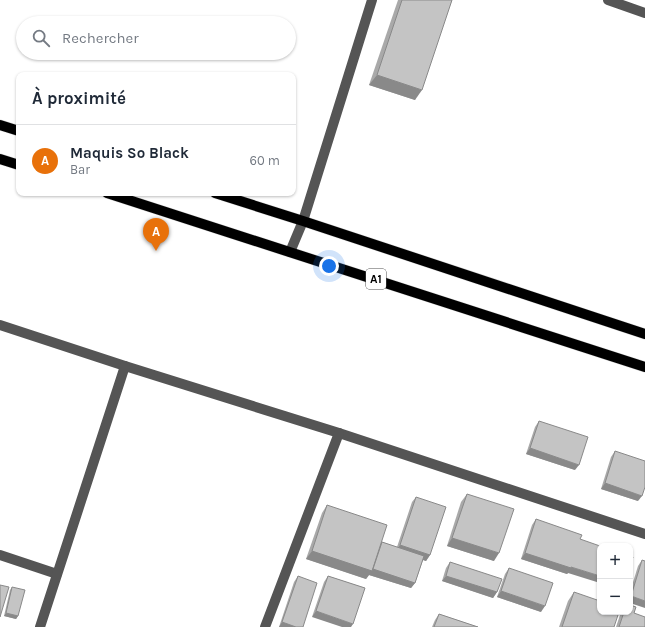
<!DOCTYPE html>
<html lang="fr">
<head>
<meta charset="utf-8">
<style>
  body { margin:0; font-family:Karla,sans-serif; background:#f2f2f3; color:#1f2937 }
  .controls { position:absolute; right:12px; bottom:12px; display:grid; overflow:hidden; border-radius:8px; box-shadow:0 1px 3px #0004 }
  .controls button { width:36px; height:36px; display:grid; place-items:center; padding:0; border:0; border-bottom:1px solid #e0e1e3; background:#fff; color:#1f2937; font:20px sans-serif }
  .you { position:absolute; left:329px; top:266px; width:14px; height:14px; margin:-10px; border:3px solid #fff; border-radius:50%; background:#1a73e8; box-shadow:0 0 0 6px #1a73e833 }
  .badge { display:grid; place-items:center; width:26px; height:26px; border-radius:50%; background:#000; color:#fff; font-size:13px; font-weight:700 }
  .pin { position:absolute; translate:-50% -33px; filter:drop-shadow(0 1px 2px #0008) }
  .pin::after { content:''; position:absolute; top:21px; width:14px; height:12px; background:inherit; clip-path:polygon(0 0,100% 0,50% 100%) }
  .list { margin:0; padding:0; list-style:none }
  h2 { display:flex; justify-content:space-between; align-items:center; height:52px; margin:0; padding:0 16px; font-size:17px }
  h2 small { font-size:13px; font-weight:400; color:#747a83 }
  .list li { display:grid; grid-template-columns:26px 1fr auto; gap:12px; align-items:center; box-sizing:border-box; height:72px; padding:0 16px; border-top:1px solid #e0e1e3 }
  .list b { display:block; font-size:15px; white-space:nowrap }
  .list p { margin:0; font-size:13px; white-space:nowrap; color:#747a83 }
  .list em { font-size:13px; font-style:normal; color:#747a83 }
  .icon { flex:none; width:22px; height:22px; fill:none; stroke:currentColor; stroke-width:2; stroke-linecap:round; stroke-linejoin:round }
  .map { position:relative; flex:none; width:645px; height:627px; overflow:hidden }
  .search { position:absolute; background:#fff; box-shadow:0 1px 3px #0004; left:16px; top:16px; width:280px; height:44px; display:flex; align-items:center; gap:10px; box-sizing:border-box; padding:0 14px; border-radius:22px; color:#747a83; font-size:15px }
  .panel { position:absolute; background:#fff; box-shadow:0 1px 3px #0004; left:16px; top:72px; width:280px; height:124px; border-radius:8px }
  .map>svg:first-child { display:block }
</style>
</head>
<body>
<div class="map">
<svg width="645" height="627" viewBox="0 0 645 627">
  <rect width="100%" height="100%" fill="#fff"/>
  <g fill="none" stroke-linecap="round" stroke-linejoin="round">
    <defs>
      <g id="major">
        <path d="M0,125L19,131"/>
        <path d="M0,159L19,165"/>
        <path d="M107,193L645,367"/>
        <path d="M215,193L303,221L645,334"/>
      </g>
    </defs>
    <use href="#major" stroke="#dbdbdb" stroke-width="11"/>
    <g stroke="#555" stroke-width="10">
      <path d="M608,0L645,13"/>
      <path d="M290,252L303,221L372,0"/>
      <path d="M0,325L125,366L339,433L645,534"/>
      <path d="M0,555L57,574"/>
      <path d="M40,627L125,366"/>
      <path d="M265,627L339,433"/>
    </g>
    <use href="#major" stroke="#000" stroke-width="10"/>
  </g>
  <g fill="#a9a9a9">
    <path d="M398,0H452L415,100L369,85Z"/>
    <path d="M539,421L575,470L526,454L535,427Z"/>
    <path d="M615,451L638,501L601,489L611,457Z"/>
    <path d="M467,494L494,561L447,546L461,502Z"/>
    <path d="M416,497L430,555L426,561L423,560L415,583L411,588L369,575L366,579L306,559L322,513L327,505L382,542L397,547L412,502Z"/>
    <path d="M536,519L568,573L567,574L521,559L532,525Z"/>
    <path d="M642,560L630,603V592L638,566Z"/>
    <path d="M450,562L497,592L493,598L442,581L446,568Z"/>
    <path d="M509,568L541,612L497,597L505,574Z"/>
    <path d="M298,576L303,627H279L294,582Z"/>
    <path d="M328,576L365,588L312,617L324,582Z"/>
    <path d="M12,587L18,616L16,619L4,616L10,590Z"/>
    <path d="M574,592L614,627H559L568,601Z"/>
    <path d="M621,612H630L634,613L645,627H616Z"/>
    <path d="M439,614L478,627H432L435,620Z"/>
  </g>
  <g fill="#898989">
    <path d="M377,75L422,90L415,100L369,85Z"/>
    <path d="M530,448L579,465L575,470L526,454Z"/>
    <path d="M605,483L642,496L638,501L601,489Z"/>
    <path d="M452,538L499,553L494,561L447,546Z"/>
    <path d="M400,545L430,555L426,561L396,551Z"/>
    <path d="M312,551L372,568L415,583L411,588L369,575L366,579L306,559Z"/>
    <path d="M525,553L571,567L600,576V583L568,573L567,574L521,559Z"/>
    <path d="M446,576L497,592L493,598L442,581Z"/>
    <path d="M501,591L545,606L541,612L497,597Z"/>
    <path d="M631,596L645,601V608L630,603V597Z"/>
    <path d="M316,611L353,624L351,627H342L312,617Z"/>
    <path d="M6,613L18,616L16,619L4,616Z"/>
    <path d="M282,622L296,627H279Z"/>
  </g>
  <g fill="#c4c4c4" stroke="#898989">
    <path d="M402,0H452L422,90L377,75Z"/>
    <path d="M539,421L588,437L579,465L530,448Z"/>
    <path d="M615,451L645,461V487L642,496L605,483Z"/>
    <path d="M467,494L514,509L499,553L452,538Z"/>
    <path d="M416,497L446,507L430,555L400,545Z"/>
    <path d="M327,505L387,525L372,571L312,551Z"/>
    <path d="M536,519L582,535L580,539L600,546V576L571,567V568L525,553Z"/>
    <path d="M382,542L424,556L415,583L373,569Z"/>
    <path d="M630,556L633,557L630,565Z"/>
    <path d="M642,560L645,561V601L631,596Z"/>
    <path d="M450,562L502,579L497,592L446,576Z"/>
    <path d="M509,568L553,583L545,606L501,591Z"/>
    <path d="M298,576L317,583L303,627H296L282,622Z"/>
    <path d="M328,576L365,588L353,624L316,611Z"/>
    <path d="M0,585L9,587L0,617Z"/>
    <path d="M12,587L25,590L18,616L6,613Z"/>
    <path d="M574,592L600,601V612H619L614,627H562Z"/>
    <path d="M630,605L636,607L634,613L645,617V627H619L624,612H630Z"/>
    <path d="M439,614L478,627H434Z"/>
  </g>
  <g text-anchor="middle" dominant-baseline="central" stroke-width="3" stroke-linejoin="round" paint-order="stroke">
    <rect fill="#fff" stroke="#4c4c4c" stroke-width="1" x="366" y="269" width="20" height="20" rx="3"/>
    <g font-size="12" font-weight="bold" fill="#000">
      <text x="376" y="279">A1</text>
    </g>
  </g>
</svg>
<div class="controls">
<button>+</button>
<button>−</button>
</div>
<div class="you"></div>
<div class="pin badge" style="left:156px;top:251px;background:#e8710a">A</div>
<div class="search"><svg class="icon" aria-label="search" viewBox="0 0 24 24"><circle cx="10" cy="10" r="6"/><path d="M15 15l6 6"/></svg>Rechercher</div>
<section class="panel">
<h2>À proximité<small></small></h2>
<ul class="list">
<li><span class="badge" style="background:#e8710a">A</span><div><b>Maquis So Black</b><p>Bar</p></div><em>60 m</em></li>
</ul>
</section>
</div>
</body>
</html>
